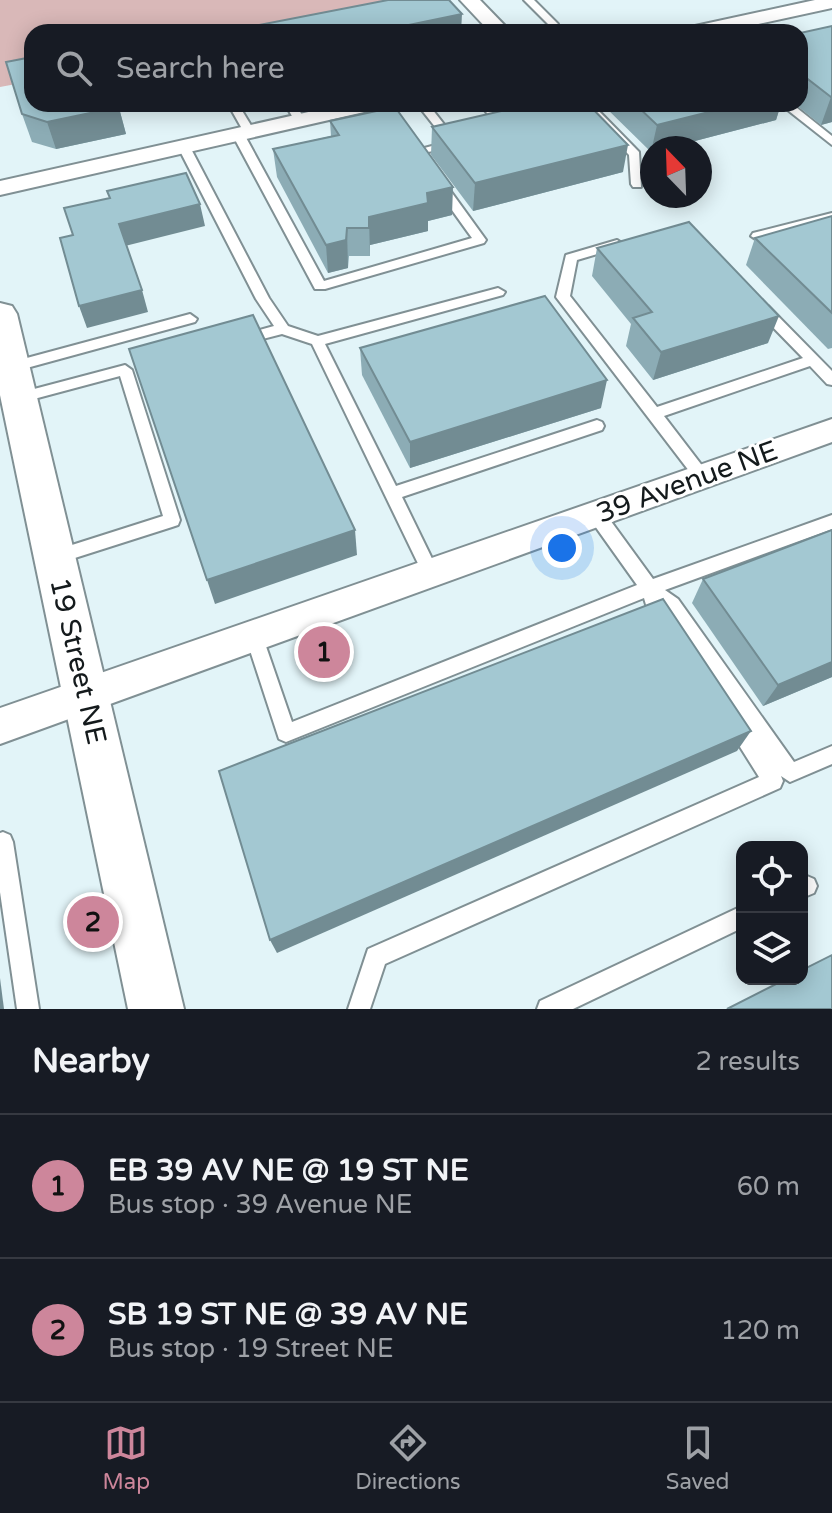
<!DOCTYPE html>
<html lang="en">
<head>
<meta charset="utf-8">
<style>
  body { margin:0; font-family:"Varela Round",sans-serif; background:#242831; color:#f1f3f6 }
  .controls { position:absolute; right:24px; bottom:24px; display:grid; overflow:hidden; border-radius:16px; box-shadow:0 4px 20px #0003 }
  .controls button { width:72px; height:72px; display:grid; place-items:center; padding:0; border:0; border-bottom:2px solid #363941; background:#171b24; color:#f1f3f6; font:40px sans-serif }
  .compass { position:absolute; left:640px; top:136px; width:72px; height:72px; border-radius:50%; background:#171b24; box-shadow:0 4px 20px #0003; rotate:337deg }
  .you { position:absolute; left:562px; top:548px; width:28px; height:28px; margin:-20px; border:6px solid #fff; border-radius:50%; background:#1a73e8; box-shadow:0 0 0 12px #1a73e833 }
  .badge { display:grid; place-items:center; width:52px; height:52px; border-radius:50%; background:#cd869b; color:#111; font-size:26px; font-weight:700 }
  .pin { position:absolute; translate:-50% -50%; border:4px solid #fff; box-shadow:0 2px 8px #0006 }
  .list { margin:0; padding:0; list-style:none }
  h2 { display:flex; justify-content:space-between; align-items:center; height:104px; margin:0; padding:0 32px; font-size:34px }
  h2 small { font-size:26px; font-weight:400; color:#9ea1a6 }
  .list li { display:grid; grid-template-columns:52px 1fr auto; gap:24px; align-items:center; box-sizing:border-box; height:144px; padding:0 32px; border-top:2px solid #363941 }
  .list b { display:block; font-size:30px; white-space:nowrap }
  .list p { margin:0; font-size:26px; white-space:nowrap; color:#9ea1a6 }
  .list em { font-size:26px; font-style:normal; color:#9ea1a6 }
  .icon { flex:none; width:44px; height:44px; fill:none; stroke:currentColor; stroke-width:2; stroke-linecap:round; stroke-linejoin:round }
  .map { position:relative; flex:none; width:832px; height:1009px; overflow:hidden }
  .search { position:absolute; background:#171b24; box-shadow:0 4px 20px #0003; left:24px; right:24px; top:24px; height:88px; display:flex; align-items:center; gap:20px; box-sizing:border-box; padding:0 28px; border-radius:24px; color:#9ea1a6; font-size:30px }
  .sheet { height:392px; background:#171b24 }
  nav { display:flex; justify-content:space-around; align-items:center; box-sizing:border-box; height:112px; border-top:2px solid #363941; background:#171b24; font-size:22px; color:#9ea1a6 }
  nav a { display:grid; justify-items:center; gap:4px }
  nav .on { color:#cd869b }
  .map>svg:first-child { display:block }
</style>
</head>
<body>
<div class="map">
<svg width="832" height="1009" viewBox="0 0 832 1009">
  <rect width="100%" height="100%" fill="#e2f4f8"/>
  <path fill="#d9b8b8" d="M0,0H439L278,32H32V81L0,87Z"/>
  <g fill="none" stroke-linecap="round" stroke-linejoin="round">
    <defs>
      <g id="service">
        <path d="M524,0H534L558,24V28H552Z"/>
        <path d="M228,104H238L255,132L253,134H245Z"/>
        <path d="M285,104H295L306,121L304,123H296Z"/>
        <path d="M417,104H428L458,142V146L413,155V151L447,142Z"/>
        <path d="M480,104H491L510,128L508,130H500Z"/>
        <path d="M581,104H592L639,152L641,187H633L631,184L629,155Z"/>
        <path d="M780,104H792L832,136V145Z"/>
        <path d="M238,131L244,134L324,281L472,238L434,185L436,182H444L486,240L484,243L325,289H315L232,134Z"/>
        <path d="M184,144L190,147L269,298L288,326L318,336L498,288L505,292L503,295L325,344L396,486L597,420L602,422L604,426L602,430L402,497L439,573L437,578L431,580L425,578L312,344L282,334L243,344L236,339L238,336L274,326L256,299L178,147Z"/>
        <path d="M832,213V221L757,240L751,236L753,233Z"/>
        <path d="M617,240L623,244L621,247L577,260L570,296L657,407L803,358L758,312L756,309L763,304L768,306L832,371V385L827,384L810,366L664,416L710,476L708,480H696L556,297L566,255Z"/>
        <path d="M190,314L197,319L195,322L12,372L5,367L12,362Z"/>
        <path d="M125,365L132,370L180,520L178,525L172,527L56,564L50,562L48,557L50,552L163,516L120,376L19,403L12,398L19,393Z"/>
        <path d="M596,508L602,509L653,579L832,515V529L665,590L678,599L794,762L832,746V764L790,782L781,776L783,781L780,788L385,964L370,1009H348L368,949L759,777L725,723L727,717L734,714L740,716L666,609L673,621L670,626C653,633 648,611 644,598L286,742L279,739L245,635L248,629L254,627L260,629L292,722L637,585L590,519L588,514L590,509Z"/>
        <path d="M3,832L10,835L13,842L39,1009H17L0,892V833Z"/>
        <path d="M807,876L814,879L817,886L814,893L802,898V878Z"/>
        <path d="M742,906V928L573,1009H537L540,1001Z"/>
      </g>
      <g id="minor">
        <path d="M460,0H480L511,32H490Z"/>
        <path d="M815,0H832V8L722,32H685L695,26Z"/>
        <path d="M344,104H384L373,110L0,195V181Z"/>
        <path d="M832,419V442L0,744V708Z"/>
      </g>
      <path id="tertiary" d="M0,303L12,306L17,314L184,1009H128L0,395Z"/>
    </defs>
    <use href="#service" stroke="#809094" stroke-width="4"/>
    <use href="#minor" stroke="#809094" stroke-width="4"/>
    <use href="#tertiary" stroke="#809094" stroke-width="4"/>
    <use href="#service" fill="#fff" fill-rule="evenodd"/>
    <use href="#minor" fill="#fff" fill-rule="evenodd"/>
    <use href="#tertiary" fill="#fff" fill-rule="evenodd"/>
  </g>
  <g fill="#8cacb5">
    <path d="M832,26V122L821,125L795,104H800V33Z"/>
    <path d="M602,104H781L776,120L668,148H652L651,152Z"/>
    <path d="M119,108L126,134L56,149L32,142L22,114Z"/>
    <path d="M330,121L452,215L428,221V231L370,245V256H349L348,268L328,273L277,177L273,149L331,136Z"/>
    <path d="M432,127L623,172L473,211L431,155Z"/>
    <path d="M832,216V348L828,349L746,265L755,238Z"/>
    <path d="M597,248L768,343L653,380L626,346L631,324L592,276Z"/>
    <path d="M360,348L601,408L410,468L362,375Z"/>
    <path d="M703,579L832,677L763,706L692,603Z"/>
  </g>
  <g fill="#728c93">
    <path d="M462,14L461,32H375Z"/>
    <path d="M831,97H832V122L821,125Z"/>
    <path d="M114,104H137L119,108L126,134L56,149L47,122Z"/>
    <path d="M741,104H781L776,120L668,148H652V152H651L657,125Z"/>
    <path d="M628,145L623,172L473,211L475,183Z"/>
    <path d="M453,187L452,215L428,221V231L370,245V256L369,217L427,193Z"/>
    <path d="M200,204L205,226L125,246L119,224Z"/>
    <path d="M347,228L348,268L328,273L326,245Z"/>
    <path d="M142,290L148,312L87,328L79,306Z"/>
    <path d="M779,316L768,343L653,380L661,352Z"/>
    <path d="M607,380L601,408L410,468V442Z"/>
    <path d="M355,530L357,555L215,604L207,580Z"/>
    <path d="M832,662V677L763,706L778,685Z"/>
    <path d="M751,731L737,751L277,953L270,940Z"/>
    <path d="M0,978L4,1009H0Z"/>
  </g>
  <g fill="#a3c8d2" stroke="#728c93" stroke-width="2">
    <path d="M388,0H449L462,14L375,32H241L239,29Z"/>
    <path d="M832,26V97H831L800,73V33Z"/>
    <path d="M32,57V104H117L119,107L47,122L22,114L6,62Z"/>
    <path d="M532,104H588L628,145L475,183L432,127Z"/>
    <path d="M635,104H741L657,125Z"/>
    <path d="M395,107L453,187L427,193L428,203L369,217V228H347L346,240L326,245L273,149L339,135L330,121Z"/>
    <path d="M186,173L200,204L119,224L142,290L79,306L60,238L73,235L64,208L110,198L107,191Z"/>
    <path d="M832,216V313L755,238Z"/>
    <path d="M689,222L779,316L661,352L633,318L652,312L597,248Z"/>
    <path d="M545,296L607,380L410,442L360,348Z"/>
    <path d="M253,315L355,530L207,580L129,349Z"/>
    <path d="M832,530V662L778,685L703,579Z"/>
    <path d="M663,599L751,731L270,940L219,771Z"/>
    <path d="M832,955V1009H727L786,979H802V970Z"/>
  </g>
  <g text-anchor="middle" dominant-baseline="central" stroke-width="6" stroke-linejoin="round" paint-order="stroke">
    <g font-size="28" fill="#141a1c" stroke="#fff">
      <text transform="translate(687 482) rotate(-20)">39 Avenue NE</text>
      <text transform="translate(78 661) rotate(77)">19 Street NE</text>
    </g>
  </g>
</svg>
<div class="controls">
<button><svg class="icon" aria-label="locate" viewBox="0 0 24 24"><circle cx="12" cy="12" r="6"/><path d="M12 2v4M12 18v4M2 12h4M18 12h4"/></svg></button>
<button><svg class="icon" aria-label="layers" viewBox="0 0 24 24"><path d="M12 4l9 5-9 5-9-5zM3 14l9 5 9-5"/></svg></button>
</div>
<svg class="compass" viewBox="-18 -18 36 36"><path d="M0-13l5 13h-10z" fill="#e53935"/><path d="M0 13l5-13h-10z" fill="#9ea1a6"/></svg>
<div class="you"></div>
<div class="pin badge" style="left:324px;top:652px">1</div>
<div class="pin badge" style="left:93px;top:922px">2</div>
<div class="search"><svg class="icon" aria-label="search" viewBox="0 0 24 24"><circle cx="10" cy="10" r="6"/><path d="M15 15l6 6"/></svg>Search here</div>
</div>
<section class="sheet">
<h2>Nearby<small>2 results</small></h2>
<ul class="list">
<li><span class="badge">1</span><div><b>EB 39 AV NE @ 19 ST NE</b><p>Bus stop · 39 Avenue NE</p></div><em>60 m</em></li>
<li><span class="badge">2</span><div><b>SB 19 ST NE @ 39 AV NE</b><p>Bus stop · 19 Street NE</p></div><em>120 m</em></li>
</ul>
</section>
<nav>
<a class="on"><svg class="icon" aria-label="map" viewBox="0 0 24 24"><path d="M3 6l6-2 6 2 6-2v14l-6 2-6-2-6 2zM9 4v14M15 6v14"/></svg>Map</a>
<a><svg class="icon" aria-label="directions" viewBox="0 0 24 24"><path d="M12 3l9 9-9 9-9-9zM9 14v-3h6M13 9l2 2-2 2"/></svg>Directions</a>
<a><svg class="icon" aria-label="saved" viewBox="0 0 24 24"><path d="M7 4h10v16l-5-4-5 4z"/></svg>Saved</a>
</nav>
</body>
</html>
